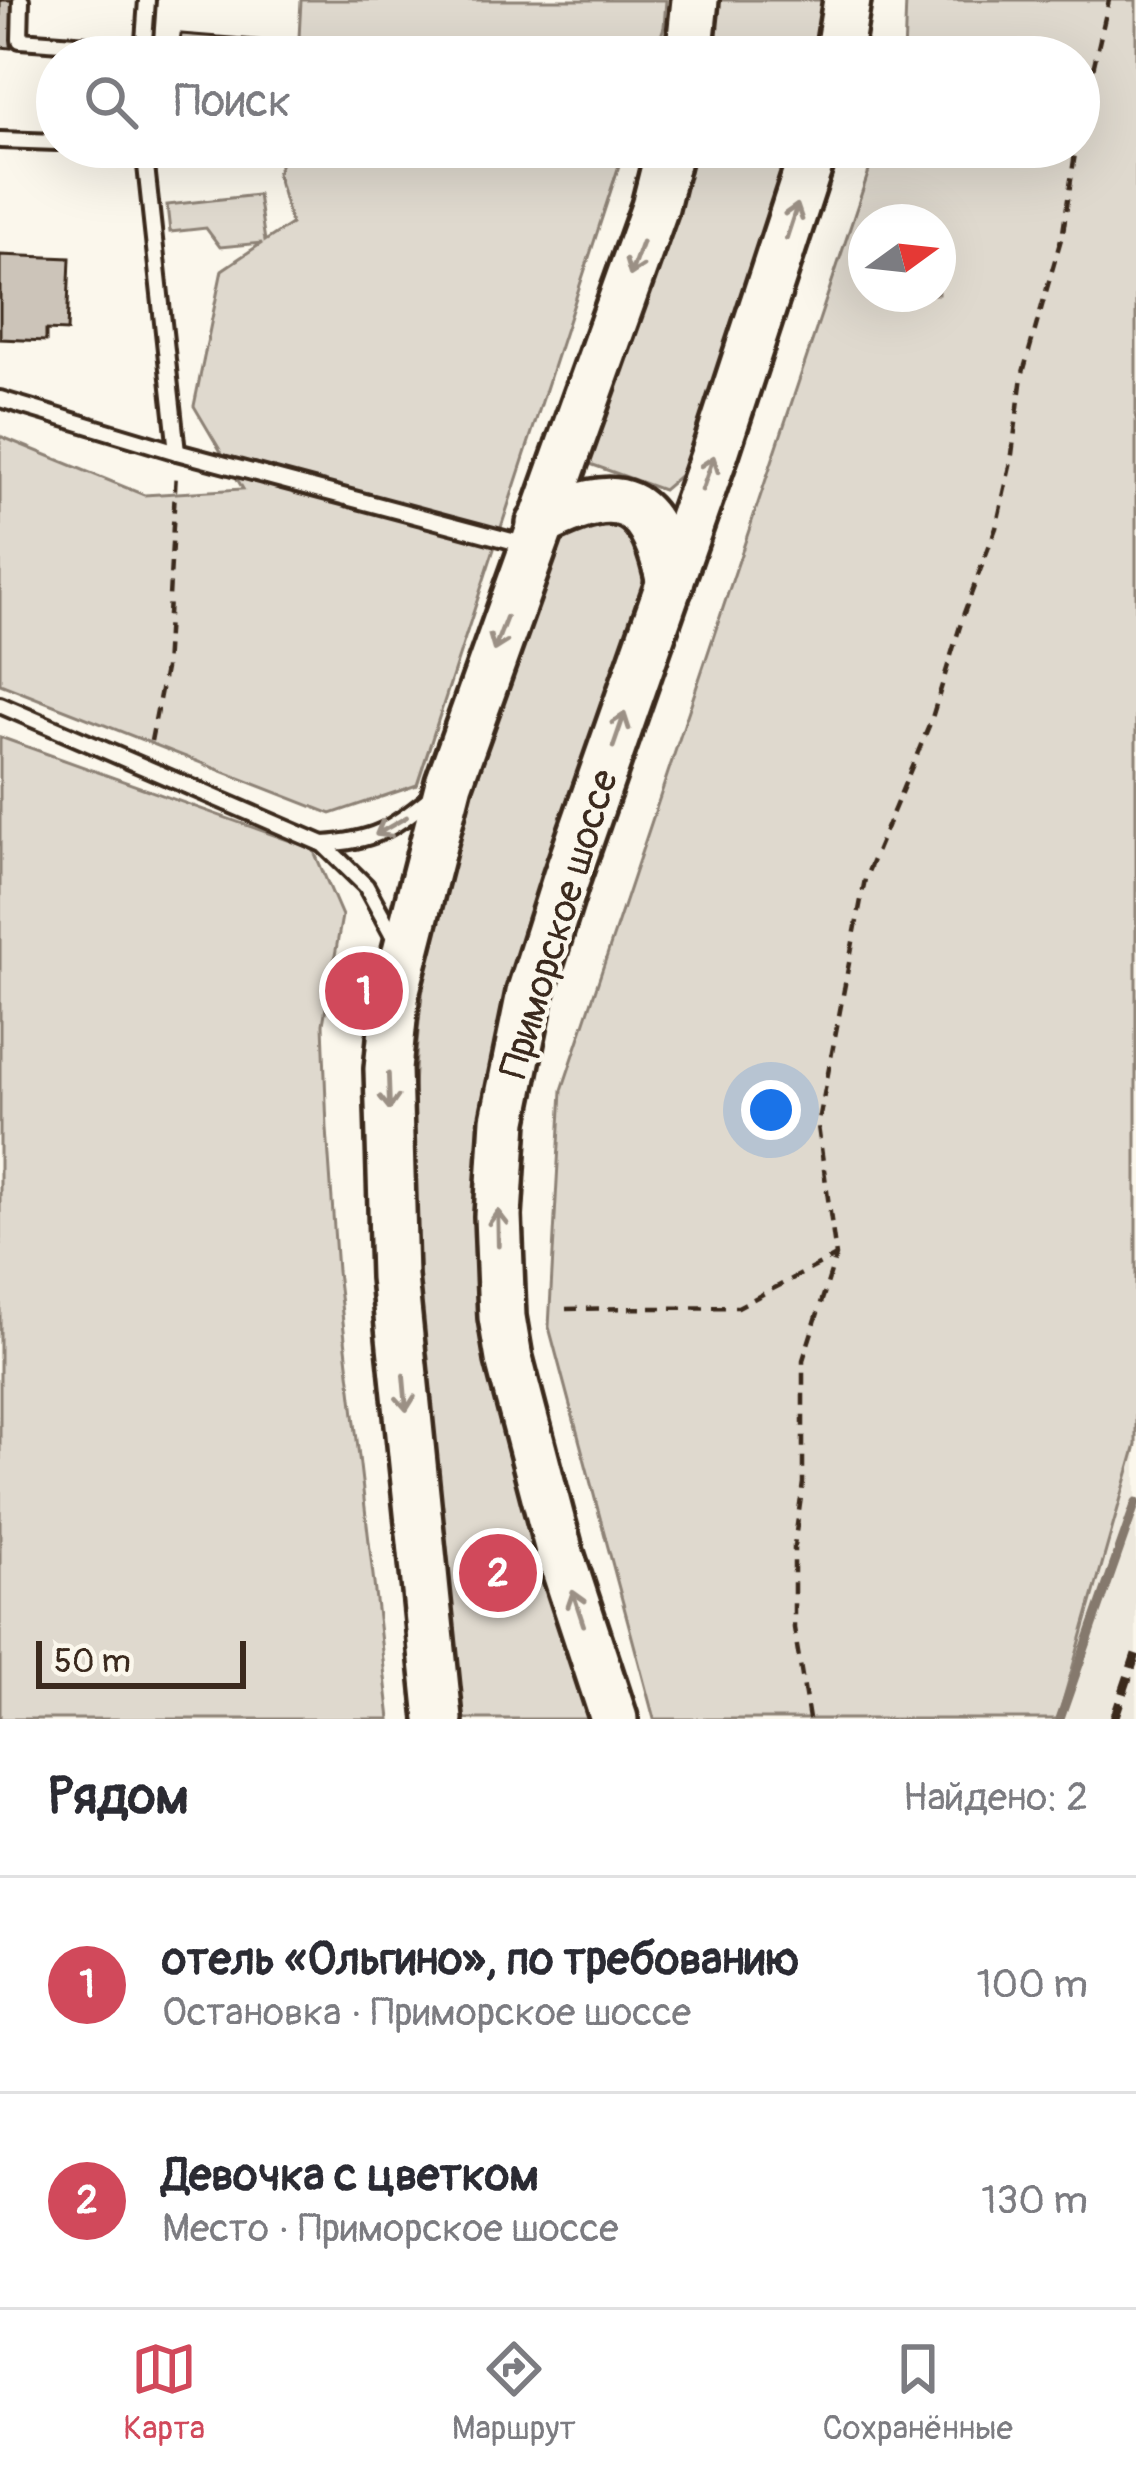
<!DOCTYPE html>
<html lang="ru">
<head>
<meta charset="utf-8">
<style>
  body { margin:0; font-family:Pangolin,sans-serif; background:#f2f2f3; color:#2b2b33 }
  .compass { position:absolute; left:848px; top:204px; width:108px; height:108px; border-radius:50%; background:#fff; box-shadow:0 12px 48px #0002; rotate:75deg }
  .scale { position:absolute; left:36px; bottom:30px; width:210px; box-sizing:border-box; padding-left:12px; border:6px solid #3b2a1e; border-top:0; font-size:33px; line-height:42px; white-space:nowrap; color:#3b2a1e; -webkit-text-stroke:9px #fbf7ec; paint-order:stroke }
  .you { position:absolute; left:771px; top:1110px; width:42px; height:42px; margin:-30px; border:9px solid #fff; border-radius:50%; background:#1a73e8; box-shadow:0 0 0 18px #1a73e833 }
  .badge { display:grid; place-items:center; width:78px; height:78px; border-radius:50%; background:#d1495b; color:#fff; font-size:39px; font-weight:700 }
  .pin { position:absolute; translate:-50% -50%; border:6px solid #fff; box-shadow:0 3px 12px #0006 }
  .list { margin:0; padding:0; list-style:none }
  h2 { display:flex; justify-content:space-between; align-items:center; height:156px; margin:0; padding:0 48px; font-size:51px }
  h2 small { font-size:39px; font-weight:400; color:#7c7c81 }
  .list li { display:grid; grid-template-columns:78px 1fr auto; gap:36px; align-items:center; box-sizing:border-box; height:216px; padding:0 48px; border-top:3px solid #e1e1e2 }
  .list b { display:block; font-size:45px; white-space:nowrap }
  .list p { margin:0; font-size:39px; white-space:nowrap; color:#7c7c81 }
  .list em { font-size:39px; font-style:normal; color:#7c7c81 }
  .icon { flex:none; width:66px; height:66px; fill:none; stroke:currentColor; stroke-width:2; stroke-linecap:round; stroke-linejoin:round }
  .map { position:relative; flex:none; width:1136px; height:1719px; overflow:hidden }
  .search { position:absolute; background:#fff; box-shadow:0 12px 48px #0002; left:36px; right:36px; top:36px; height:132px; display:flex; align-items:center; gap:30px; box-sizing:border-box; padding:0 42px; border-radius:66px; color:#7c7c81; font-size:45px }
  .sheet { height:588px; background:#fff }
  nav { display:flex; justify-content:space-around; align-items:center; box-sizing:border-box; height:168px; border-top:3px solid #e1e1e2; background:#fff; font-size:33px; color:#7c7c81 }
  nav a { display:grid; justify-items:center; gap:6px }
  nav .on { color:#d1495b }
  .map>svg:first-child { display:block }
</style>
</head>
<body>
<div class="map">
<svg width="1136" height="1719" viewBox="0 0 1136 1719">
  <rect width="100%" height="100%" fill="#fbf7ec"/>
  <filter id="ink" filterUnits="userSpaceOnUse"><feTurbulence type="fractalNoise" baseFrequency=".00833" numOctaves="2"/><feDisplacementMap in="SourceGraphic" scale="24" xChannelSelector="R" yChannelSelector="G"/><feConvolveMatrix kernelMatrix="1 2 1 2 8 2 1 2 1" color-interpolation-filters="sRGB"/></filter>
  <g filter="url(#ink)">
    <path fill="#ede8dd" d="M1136,1445V1719H1058Z"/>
    <g fill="#dfd9ce" stroke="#8d8276" stroke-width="3" fill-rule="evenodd">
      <path d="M301,0H666L664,27L654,57H298Z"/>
      <path d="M710,0H822L813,57H703Z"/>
      <path d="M906,0H1136V1445L1058,1719H654L549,1327L562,1090L877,147H1079V57H904ZM866,222H938V294H866Z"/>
      <path d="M287,147H625L417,785L331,814L0,684V436L144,495L243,489L194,406L222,270L262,243L220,247L206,228L170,232L167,205L258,195L265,241L291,224L277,173Z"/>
      <path d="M685,147H793L690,467L663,490L579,460Z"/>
      <path d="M605,519L632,530L649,576C587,758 512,939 483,1131L600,1719H459C434,1482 393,1242 421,1004C438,860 495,713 539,575L562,535Z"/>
      <path d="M0,737L313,849L342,916L323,1024L327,1129L337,1271L390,1719H0Z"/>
    </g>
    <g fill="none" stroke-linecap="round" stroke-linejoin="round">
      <path stroke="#85796d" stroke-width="9" d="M1060,1719L1136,1502"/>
    </g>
    <g fill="#ccc4b9" stroke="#3b2a1e" stroke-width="3">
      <path d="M0,0H13L11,48L0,47Z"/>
      <path d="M181,34L268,41L266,57H178Z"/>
      <path d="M0,255L70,258L67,331L46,330V341L0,339Z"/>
    </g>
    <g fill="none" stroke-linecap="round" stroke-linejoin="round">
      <defs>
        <g id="service">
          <path d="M21,0L20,40L143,49"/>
          <path d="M143,55L147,0"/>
          <path d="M0,140L57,142"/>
          <path d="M144,147L177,452"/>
          <path d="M0,399L177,452L527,545"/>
          <path d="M0,705L323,844L366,886L396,941"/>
          <path d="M323,844C373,841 391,830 430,798"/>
        </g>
        <g id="primary">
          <path d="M689,57L695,0"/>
          <path d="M838,57L847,0"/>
          <path d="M540,524C621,482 652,496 670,584"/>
          <path d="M439,1719L394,1277L388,1069L396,990L449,783L655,207L670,147"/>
          <path d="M614,1719L560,1554L509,1359L502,1317L498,1216L504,1120L530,993L566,879L715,453L815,147"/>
        </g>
      </defs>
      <use href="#service" stroke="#3b2a1e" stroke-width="22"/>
      <use href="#primary" stroke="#3b2a1e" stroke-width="54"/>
      <g stroke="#3b2a1e" stroke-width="4.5" stroke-dasharray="12 9" stroke-linecap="butt">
        <path d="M1079,130L1109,0"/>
        <path d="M151,741L165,669L176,472"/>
        <path d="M566,1309L738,1307L836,1256"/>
        <path d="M809,1719L794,1628V1546L803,1483V1360L836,1256L818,1126L865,879L931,721L964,613L996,528L1011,462L1022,376L1063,232L1076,147"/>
      </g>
      <use href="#service" stroke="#fbf7ec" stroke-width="14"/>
      <use href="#primary" stroke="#fbf7ec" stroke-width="45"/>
      <path stroke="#3b2a1e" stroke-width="9" stroke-dasharray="18 9" stroke-linecap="butt" d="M1114,1719L1136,1654"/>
    </g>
    <defs><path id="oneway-shaft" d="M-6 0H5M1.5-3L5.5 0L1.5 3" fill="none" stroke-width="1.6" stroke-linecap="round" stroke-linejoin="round" transform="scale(3)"/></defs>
    <g stroke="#9b9085">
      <use href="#oneway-shaft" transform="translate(792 221) rotate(-72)"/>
      <use href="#oneway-shaft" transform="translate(636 259) rotate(110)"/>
      <use href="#oneway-shaft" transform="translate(708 473) rotate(-71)"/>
      <use href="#oneway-shaft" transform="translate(500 634) rotate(111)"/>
      <use href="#oneway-shaft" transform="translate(619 730) rotate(-71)"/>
      <use href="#oneway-shaft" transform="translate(391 826) rotate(150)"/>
      <use href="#oneway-shaft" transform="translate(389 1092) rotate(88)"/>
      <use href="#oneway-shaft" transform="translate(498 1228) rotate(-91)"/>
      <use href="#oneway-shaft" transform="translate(405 1393) rotate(85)"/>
      <use href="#oneway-shaft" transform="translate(578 1608) rotate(-108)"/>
    </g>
  </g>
  <g text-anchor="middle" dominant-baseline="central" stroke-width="9" stroke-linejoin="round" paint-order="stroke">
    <g font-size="39" fill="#3b2a1e" stroke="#fbf7ec">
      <text transform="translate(559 924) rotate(-73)">Приморское шоссе</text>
    </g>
  </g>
</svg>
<svg class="compass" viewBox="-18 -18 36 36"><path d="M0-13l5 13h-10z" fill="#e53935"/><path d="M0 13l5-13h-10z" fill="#7c7c81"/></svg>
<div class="scale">50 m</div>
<div class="you"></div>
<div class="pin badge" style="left:364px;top:991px">1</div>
<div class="pin badge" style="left:498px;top:1573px">2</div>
<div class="search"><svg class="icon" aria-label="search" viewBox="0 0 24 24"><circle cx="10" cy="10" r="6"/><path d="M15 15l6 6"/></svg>Поиск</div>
</div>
<section class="sheet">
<h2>Рядом<small>Найдено: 2</small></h2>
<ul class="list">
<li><span class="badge">1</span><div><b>отель «Ольгино», по требованию</b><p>Остановка · Приморское шоссе</p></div><em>100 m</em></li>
<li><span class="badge">2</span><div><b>Девочка с цветком</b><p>Место · Приморское шоссе</p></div><em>130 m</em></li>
</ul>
</section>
<nav>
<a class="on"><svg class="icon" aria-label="map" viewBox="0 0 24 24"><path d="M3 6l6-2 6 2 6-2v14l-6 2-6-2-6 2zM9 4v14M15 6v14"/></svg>Карта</a>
<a><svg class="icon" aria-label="directions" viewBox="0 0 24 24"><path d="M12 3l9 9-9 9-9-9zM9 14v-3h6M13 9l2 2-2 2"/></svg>Маршрут</a>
<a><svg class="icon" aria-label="saved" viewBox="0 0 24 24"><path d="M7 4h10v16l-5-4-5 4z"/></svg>Сохранённые</a>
</nav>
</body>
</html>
